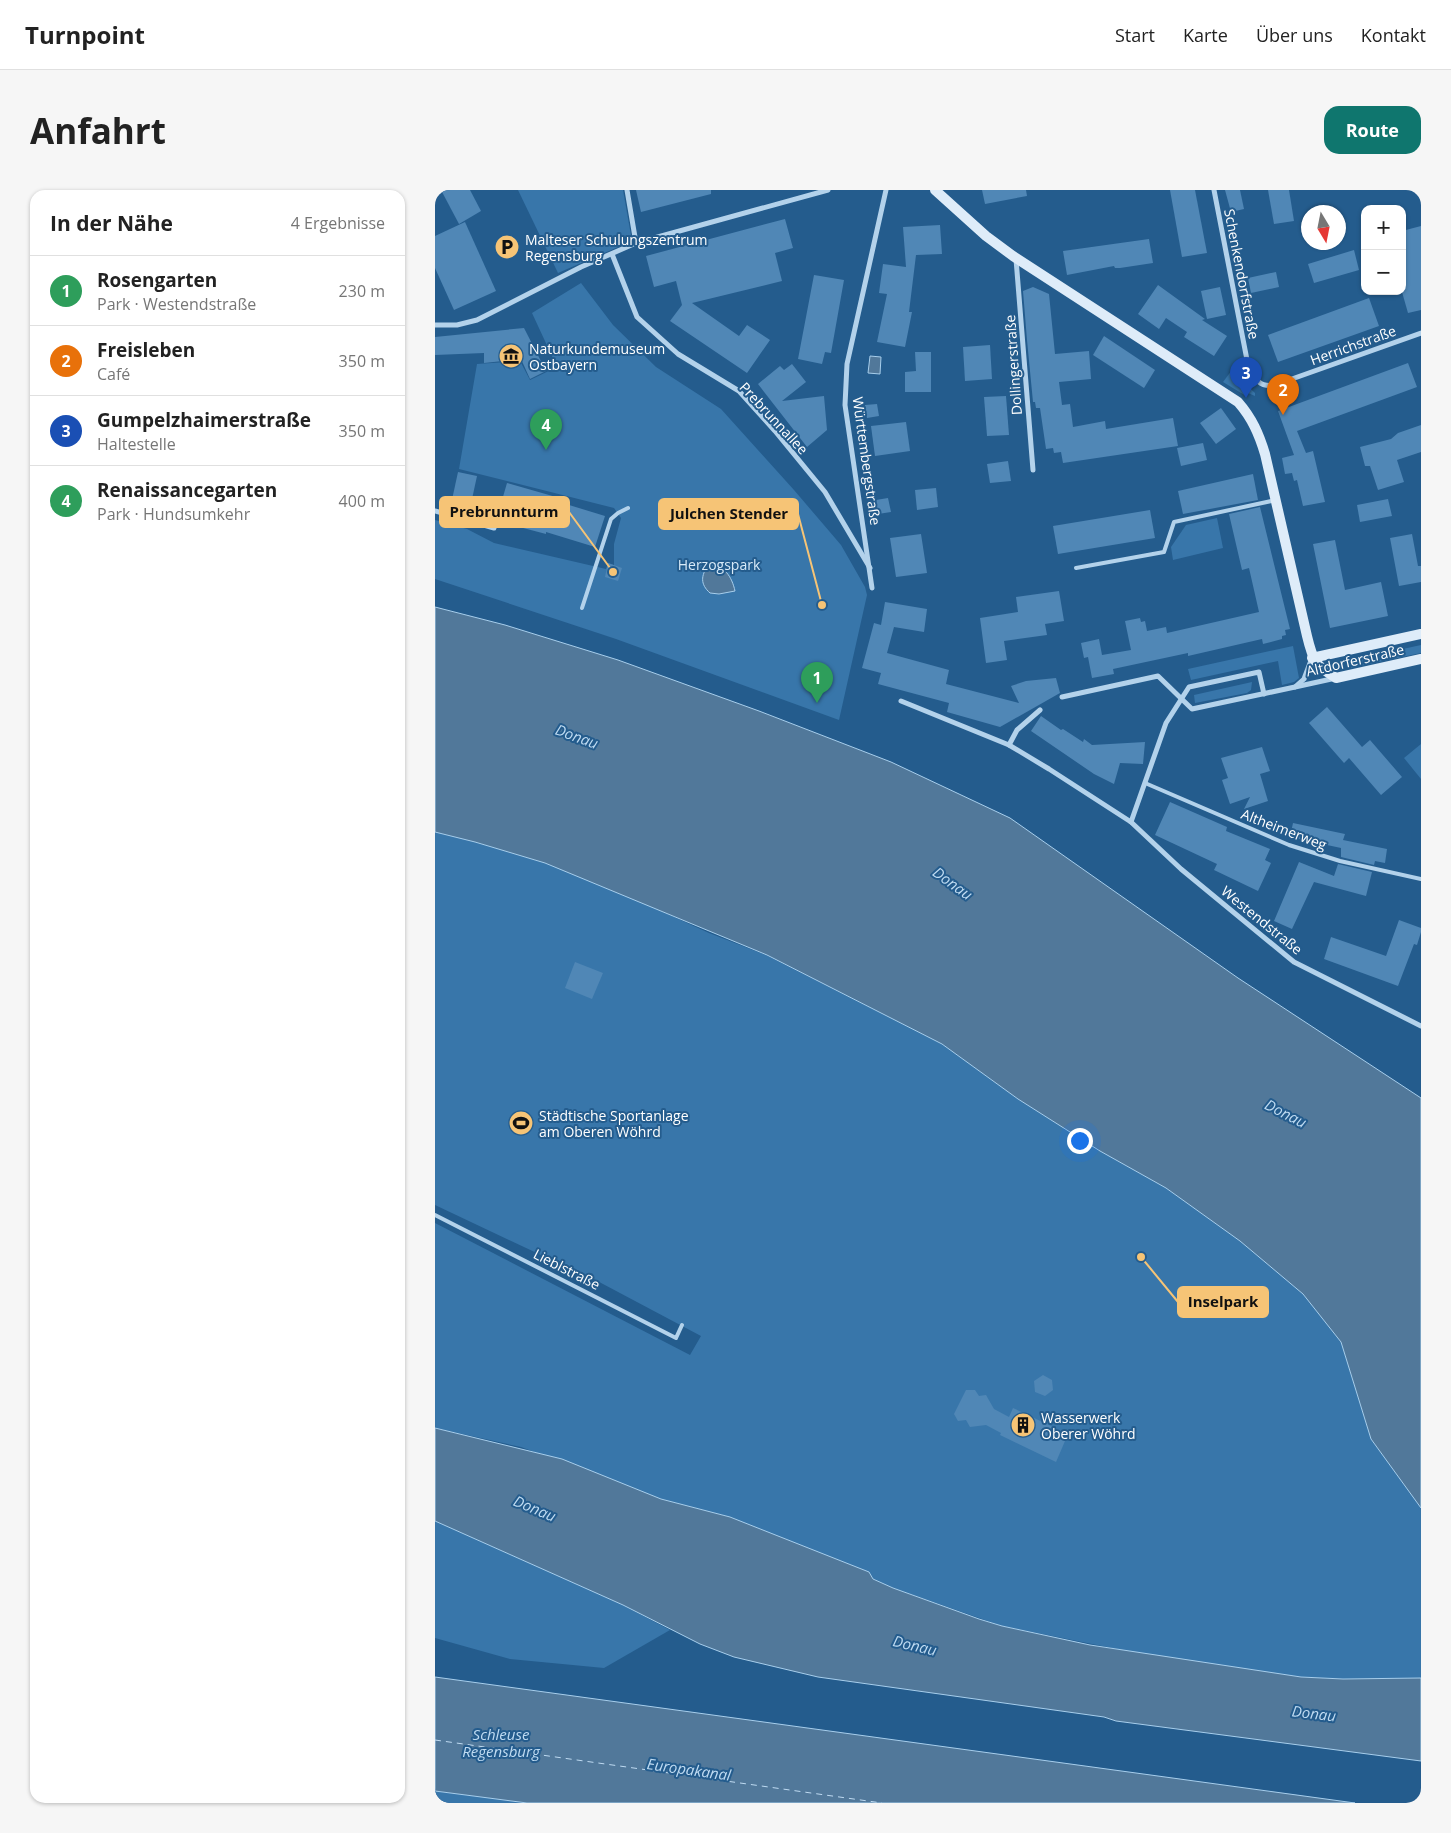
<!DOCTYPE html>
<html lang="de">
<head>
<meta charset="utf-8">
<style>
  body { margin:0; font-family:"Open Sans",sans-serif; background:#f6f6f6; color:#222 }
  .controls { position:absolute; right:15px; top:15px; display:grid; overflow:hidden; border-radius:10px; box-shadow:0 1px 4px #0004 }
  .controls button { width:45px; height:45px; display:grid; place-items:center; padding:0; border:0; border-bottom:1px solid #e0e0e0; background:#fff; color:#222; font:25px sans-serif }
  .compass { position:absolute; left:866px; top:15px; width:45px; height:45px; border-radius:50%; background:#fff; box-shadow:0 1px 4px #0004; rotate:170deg }
  .you { position:absolute; left:644px; top:950px; width:18px; height:18px; margin:-12px; border:4px solid #fff; border-radius:50%; background:#1a73e8; box-shadow:0 0 0 8px #1a73e833 }
  .badge { display:grid; place-items:center; width:32px; height:32px; border-radius:50%; background:#0f766e; color:#fff; font-size:16px; font-weight:700 }
  .pin { position:absolute; translate:-50% -41px; filter:drop-shadow(0 1px 2px #0008) }
  .pin::after { content:''; position:absolute; top:26px; width:18px; height:15px; background:inherit; clip-path:polygon(0 0,100% 0,50% 100%) }
  .list { margin:0; padding:0; list-style:none }
  h2 { display:flex; justify-content:space-between; align-items:center; height:65px; margin:0; padding:0 20px; font-size:21px }
  h2 small { font-size:16px; font-weight:400; color:#767676 }
  .list li { display:grid; grid-template-columns:32px 1fr auto; gap:15px; align-items:center; box-sizing:border-box; height:70px; padding:0 20px; border-top:1px solid #e0e0e0 }
  .list b { display:block; font-size:19px; white-space:nowrap }
  .list p { margin:0; font-size:16px; white-space:nowrap; color:#767676 }
  .list em { font-size:16px; font-style:normal; color:#767676 }
  .map { position:relative; flex:none; width:986px; height:1613px; overflow:hidden; border-radius:15px }
  header { display:flex; align-items:center; gap:30px; box-sizing:border-box; height:70px; padding:0 25px; background:#fff; border-bottom:1px solid #e0e0e0 }
  header strong { font-size:24px }
  nav { display:flex; gap:28px; margin-inline-start:auto; font-size:18px }
  .intro { display:flex; align-items:center; justify-content:space-between; box-sizing:border-box; height:120px; padding:0 30px }
  h1 { margin:0; font-size:35px }
  .button { padding:12px 22px; border-radius:15px; background:#0f766e; color:#fff; font-size:18px; font-weight:700 }
  main { display:flex; gap:30px; padding:0 30px }
  aside { flex:1; background:#fff; border-radius:15px; box-shadow:0 1px 4px #0004 }
  .map>svg:first-child { display:block }
</style>
</head>
<body>
<header>
<strong>Turnpoint</strong>
<nav><a>Start</a><a>Karte</a><a>Über uns</a><a>Kontakt</a></nav>
</header>
<div class="intro"><h1>Anfahrt</h1><a class="button">Route</a></div>
<main>
<aside>
<h2>In der Nähe<small>4 Ergebnisse</small></h2>
<ul class="list">
<li><span class="badge" style="background:#2e9e5b">1</span><div><b>Rosengarten</b><p>Park · Westendstraße</p></div><em>230 m</em></li>
<li><span class="badge" style="background:#e8710a">2</span><div><b>Freisleben</b><p>Café</p></div><em>350 m</em></li>
<li><span class="badge" style="background:#1a4fb4">3</span><div><b>Gumpelzhaimerstraße</b><p>Haltestelle</p></div><em>350 m</em></li>
<li><span class="badge" style="background:#2e9e5b">4</span><div><b>Renaissancegarten</b><p>Park · Hundsumkehr</p></div><em>400 m</em></li>
</ul>
</aside>
<div class="map">
<svg width="986" height="1613" viewBox="0 0 986 1613">
  <rect width="100%" height="100%" fill="#245c8d"/>
  <g fill="#3876aa">
    <path d="M83,0H188L197,51L123,83Z"/>
    <path d="M146,93L178,135L221,177L286,219L359,300L406,355L430,397L432,405L404,530L181,449L0,389V330L32,339L59,353L171,379L173,373L179,375V354L186,328L179,318L24,279L42,174L85,171L95,190L122,177L97,123Z"/>
    <path d="M806,168C808,182 809,194 820,203V206L813,203L811,206L788,192Z"/>
    <path d="M782,328L788,358L738,370L736,357L751,335Z"/>
    <path d="M986,455V463L915,478L913,471Z"/>
    <path d="M858,456L864,488L859,492L847,495L843,471L756,490L753,479Z"/>
    <path d="M817,492L816,500L812,503L760,513L759,505Z"/>
    <path d="M986,554V589L969,568Z"/>
    <path d="M0,642L40,652L110,673L163,692L274,743L331,765L507,854L583,909L665,961L731,998L805,1051L868,1104L906,1152L936,1249L986,1318V1488L908,1489L866,1487L697,1462L567,1436L458,1398L295,1327L226,1309L86,1257L0,1238V1033L255,1165L266,1146L119,1068L106,1065L0,1015Z"/>
    <path d="M0,1331L188,1415L235,1440L169,1478L75,1469L0,1448Z"/>
    <path d="M0,1601L92,1613H0Z"/>
  </g>
  <g fill="#51789a" stroke="#a7ceec">
    <path d="M435,166L446,167L445,184L433,183Z"/>
    <path d="M273,375C289,374 297,387 300,401L284,404L275,403C265,394 266,386 273,375Z"/>
    <path d="M0,417L70,435L183,470L324,521L456,572L575,628L803,788L986,908V1318L936,1249L906,1152L868,1104L805,1051L731,998L665,961L583,909L507,854L332,765L110,673L40,652L0,642Z"/>
    <path d="M0,1238L127,1269L226,1309L295,1327L434,1382L438,1389L458,1398L544,1429L567,1436L655,1455L866,1487L908,1489L986,1488V1571L681,1531L669,1527L383,1487L299,1467L265,1454L188,1415L0,1331Z"/>
    <path d="M0,1487L920,1613H92L0,1601Z"/>
  </g>
  <g fill="none" stroke-linecap="round" stroke-linejoin="round">
    <path stroke="#bfdbf2" stroke-width="1" stroke-dasharray="6 5" stroke-linecap="butt" d="M0,1550L447,1613"/>
  </g>
  <g fill="#5087b6">
    <path d="M6,0H35L46,21L24,34Z"/>
    <path d="M201,0H276V4L206,22Z"/>
    <path d="M547,0H591L592,6L550,14Z"/>
    <path d="M735,0H760L772,63L747,67Z"/>
    <path d="M790,0H805L809,19L796,22Z"/>
    <path d="M833,0H854L859,31L839,34Z"/>
    <path d="M350,29L358,58L340,63L347,91L257,113L304,146L312,135L335,150L312,183L235,131L247,115L241,91L219,97L211,66Z"/>
    <path d="M30,32L61,101L19,120L0,78V46Z"/>
    <path d="M505,35L507,64L481,65L474,122H477L470,157L442,152L452,104L444,103L448,74L471,77L468,37Z"/>
    <path d="M986,36V120L973,123L967,102V41Z"/>
    <path d="M714,49L718,73L685,78H680L679,76L632,85L628,61Z"/>
    <path d="M919,60L924,80L879,93L873,74Z"/>
    <path d="M841,82L844,97L816,103L813,88Z"/>
    <path d="M379,85L409,90L396,163L390,162L387,174L363,169Z"/>
    <path d="M723,95L770,129L767,130L792,146L779,166L749,147L752,142L731,128L724,139L703,124Z"/>
    <path d="M598,97L614,104L620,164L654,161L656,189L624,192L627,215L635,214L638,237L670,231L671,239L738,228L743,256L628,273L626,262L619,263L618,258L611,259L605,218H601L600,212H598L592,150L588,101Z"/>
    <path d="M785,97L791,125L772,129L766,101Z"/>
    <path d="M934,108L944,136L843,172L833,145Z"/>
    <path d="M89,138L111,181L95,189L86,169L49,173V163L0,165V147Z"/>
    <path d="M669,146L720,180L709,198L658,165Z"/>
    <path d="M555,155L557,189L530,191L528,157Z"/>
    <path d="M480,162H496V202H470V182L481,181Z"/>
    <path d="M973,173L982,197L862,241L871,263L878,261L890,312L868,316L862,290L859,291L857,283L850,284L847,268L859,265L843,221Z"/>
    <path d="M357,174L371,192L347,211L389,206L392,240L372,257L323,194L345,176L349,180Z"/>
    <path d="M571,206L574,245L552,246L549,207Z"/>
    <path d="M442,214L444,226L432,228L430,215Z"/>
    <path d="M786,218L801,239L781,254L765,233Z"/>
    <path d="M471,232L475,261L440,266L436,236Z"/>
    <path d="M986,235V262L962,270L969,292L943,300L935,276H930L925,257L956,249L963,243Z"/>
    <path d="M768,253L772,270L746,276L742,258Z"/>
    <path d="M573,271L576,291L555,293L552,274Z"/>
    <path d="M23,282L42,286L34,323L15,319Z"/>
    <path d="M818,284L823,310L748,324L743,301Z"/>
    <path d="M72,293L121,307V311L170,326L160,357L111,342V344L61,331Z"/>
    <path d="M501,298L503,317L482,320L480,300Z"/>
    <path d="M453,308L456,322L443,324L441,310Z"/>
    <path d="M953,309L957,326L925,332L922,315Z"/>
    <path d="M825,317L855,439L850,440L851,445L847,446V449L828,454L827,449L753,466V463L678,479L679,484L657,488L653,467L649,468L646,453L664,449L667,465L696,460L690,431L705,428L706,432L710,431L712,441L731,437L732,443L824,422L814,378L807,380L794,324Z"/>
    <path d="M715,320L720,348L623,364L618,336Z"/>
    <path d="M486,344L492,383L461,387L455,348Z"/>
    <path d="M977,344L983,376H986V392L964,396L955,348Z"/>
    <path d="M900,350L910,400L946,392L953,426L895,438L878,354Z"/>
    <path d="M173,373L187,378L183,391L170,387Z"/>
    <path d="M624,401L629,431L610,434L612,445L569,451L572,470L551,473L545,428L583,422L581,407Z"/>
    <path d="M450,412L492,419L489,442L459,437L452,463L514,480L511,494L584,513L576,496L591,491L621,488L625,503L565,537L512,522L514,513L443,494L446,483L427,478L439,433L446,435Z"/>
    <path d="M892,517L927,557L935,550L967,587L946,605L914,568L909,573L874,533Z"/>
    <path d="M606,526L626,540L628,539L648,552L649,549L657,555L710,552L708,574L685,573L679,594L659,584L596,541Z"/>
    <path d="M827,557L835,581L825,584L833,611L809,619L815,607L795,614L787,590L793,588L786,568Z"/>
    <path d="M735,612L792,637L791,641L835,659L830,670L836,673L823,701L779,680L782,674L720,645Z"/>
    <path d="M858,633L910,644L908,650L952,659L950,673L940,671L939,675L906,667V658L855,647Z"/>
    <path d="M864,672L899,686L903,674L937,682L931,706L879,692L857,739L839,731Z"/>
    <path d="M964,730L986,738V742L982,755L979,754L963,796L889,769L896,747L951,766Z"/>
    <path d="M140,772L168,783L157,809L130,798Z"/>
    <path d="M608,1185L617,1190L618,1200L610,1206L600,1202L599,1191Z"/>
    <path d="M531,1200H540L544,1206L551,1205L559,1219L574,1227L578,1218L633,1244L621,1272L565,1245L566,1243L551,1235L535,1237L531,1230L523,1231L519,1224Z"/>
  </g>
  <g fill="none" stroke-linecap="round" stroke-linejoin="round">
    <g stroke="#b3d2eb" stroke-width="4">
      <path d="M641,378L729,362L739,332L841,310"/>
      <path d="M147,418L176,329L183,323L193,318"/>
      <path d="M710,593L854,655L905,671L986,689"/>
      <path d="M0,1025L241,1148L247,1135"/>
    </g>
    <g stroke="#b3d2eb" stroke-width="5">
      <path d="M192,0L201,53"/>
      <path d="M779,0L813,175C820,189 824,198 840,195L986,143"/>
      <path d="M177,64L202,127L243,164L304,201L340,241L390,302L435,378"/>
      <path d="M581,69L598,280"/>
      <path d="M0,135H22L42,130L146,77L201,53L393,0"/>
      <path d="M0,321L59,338"/>
      <path d="M437,398L410,215L412,174L451,0"/>
      <path d="M860,497L901,488"/>
      <path d="M627,507L723,486L757,519L860,497L869,489L877,468"/>
      <path d="M466,511L574,555L614,579L696,632L746,679L859,772L986,836"/>
      <path d="M574,555L582,540L605,520"/>
      <path d="M696,632L731,533L754,497L824,482L829,504"/>
    </g>
    <g stroke="#deecf9" stroke-width="10">
      <path d="M500,0L551,46L578,66L803,212C817,228 824,244 830,264L872,446C878,471 880,475 901,488L986,469"/>
      <path d="M877,468L986,444"/>
    </g>
  </g>
  <defs>
    <symbol id="parking-disc" viewBox="-11 -11 22 22"><circle r="9.5" fill="#f6c476" stroke="#245c8d"/><path d="M-3.5-5.5H1a3.5 3.5 0 0 1 0 7H-1V5.5H-3.5ZM-1-3.4V-.6H.8a1.4 1.4 0 0 0 0-2.8Z" fill="#111"/></symbol>
    <symbol id="museum-disc" viewBox="-11 -11 22 22"><circle r="9.5" fill="#f6c476" stroke="#245c8d"/><path d="M0-6L6-3V-2H-6V-3ZM-5-1h2V3h-2ZM-1-1h2V3h-2ZM3-1h2V3H3ZM-6 4H6V6H-6Z" fill="#111"/></symbol>
    <symbol id="stadium-disc" viewBox="-11 -11 22 22"><circle r="9.5" fill="#f6c476" stroke="#245c8d"/><path d="M0-5a6.5 5 0 1 0 0 10a6.5 5 0 1 0 0-10ZM-3.5-1.8h7v3.6h-7Z" fill="#111"/></symbol>
    <symbol id="building-disc" viewBox="-11 -11 22 22"><circle r="9.5" fill="#f6c476" stroke="#245c8d"/><path d="M-4-6H4V6H1V3H-1V6H-4ZM-2.5-4.3h1.7v1.8h-1.7ZM.8-4.3h1.7v1.8H.8ZM-2.5-1h1.7V.8h-1.7ZM.8-1h1.7V.8H.8Z" fill="#111"/></symbol>
  </defs>
  <g fill-rule="evenodd">
    <use href="#parking-disc" x="58" y="43" width="28" height="28"/>
    <use href="#museum-disc" x="62" y="152" width="28" height="28"/>
    <use href="#stadium-disc" x="72" y="919" width="28" height="28"/>
    <use href="#building-disc" x="574" y="1221" width="28" height="28"/>
  </g>
  <g text-anchor="middle" dominant-baseline="central" stroke-width="4" stroke-linejoin="round" paint-order="stroke">
    <g font-size="14" fill="#fff" stroke="#245c8d" text-anchor="start">
      <text x="90" y="49">Malteser Schulungszentrum<tspan x="90" dy="16">Regensburg</tspan></text>
      <text x="94" y="158">Naturkundemuseum<tspan x="94" dy="16">Ostbayern</tspan></text>
      <text x="104" y="925">Städtische Sportanlage<tspan x="104" dy="16">am Oberen Wöhrd</tspan></text>
      <text x="606" y="1227">Wasserwerk<tspan x="606" dy="16">Oberer Wöhrd</tspan></text>
    </g>
    <g font-size="14" fill="#fff" stroke="#245c8d">
      <text transform="translate(807 84) rotate(79)">Schenkendorfstraße</text>
      <text transform="translate(918 155) rotate(-20)">Herrichstraße</text>
      <text transform="translate(578 175) rotate(-94)">Dollingerstraße</text>
      <text transform="translate(339 228) rotate(47)">Prebrunnallee</text>
      <text transform="translate(432 271) rotate(82)">Württembergstraße</text>
      <text transform="translate(920 470) rotate(-13)">Altdorferstraße</text>
      <text transform="translate(849 639) rotate(21)">Altheimerweg</text>
      <text transform="translate(827 730) rotate(39)">Westendstraße</text>
      <text transform="translate(132 1079) rotate(27)">Lieblstraße</text>
    </g>
    <g font-size="14" fill="#d8eaf8" stroke="#245c8d">
      <text x="284" y="374">Herzogspark</text>
    </g>
    <g font-size="15" font-style="italic" fill="#bfdbf2" stroke="#245c8d">
      <text transform="translate(142 546) rotate(20)">Donau</text>
      <text transform="translate(518 693) rotate(36)">Donau</text>
      <text transform="translate(851 923) rotate(27)">Donau</text>
      <text transform="translate(100 1318) rotate(23)">Donau</text>
      <text transform="translate(480 1455) rotate(13)">Donau</text>
      <text transform="translate(879 1523) rotate(7)">Donau</text>
      <text x="66" y="1544">Schleuse<tspan x="66" dy="17">Regensburg</tspan></text>
      <text transform="translate(254 1579) rotate(8)">Europakanal</text>
    </g>
  </g>
  <path fill="none" stroke="#f6c476" stroke-width="2" d="M178 382L134 322M387 415L363 324M706 1067L743 1112"/>
  <g fill="#f6c476" stroke="#245c8d" stroke-width="2">
    <circle cx="178" cy="382" r="5"/>
    <circle cx="387" cy="415" r="5"/>
    <circle cx="706" cy="1067" r="5"/>
  </g>
  <g fill="#f6c476" stroke="#f6c476" stroke-width="2">
    <rect x="5" y="307" width="129" height="30" rx="5"/>
    <rect x="224" y="309" width="139" height="30" rx="5"/>
    <rect x="743" y="1097" width="90" height="30" rx="5"/>
  </g>
  <g font-size="15" text-anchor="middle" font-weight="bold" fill="#111">
    <text x="69" y="327">Prebrunnturm</text>
    <text x="294" y="329">Julchen Stender</text>
    <text x="788" y="1117">Inselpark</text>
  </g>
</svg>
<div class="controls">
<button>+</button>
<button>−</button>
</div>
<svg class="compass" viewBox="-18 -18 36 36"><path d="M0-13l5 13h-10z" fill="#e53935"/><path d="M0 13l5-13h-10z" fill="#767676"/></svg>
<div class="you"></div>
<div class="pin badge" style="left:382px;top:513px;background:#2e9e5b">1</div>
<div class="pin badge" style="left:848px;top:225px;background:#e8710a">2</div>
<div class="pin badge" style="left:811px;top:208px;background:#1a4fb4">3</div>
<div class="pin badge" style="left:111px;top:260px;background:#2e9e5b">4</div>
</div>
</main>
</body>
</html>
